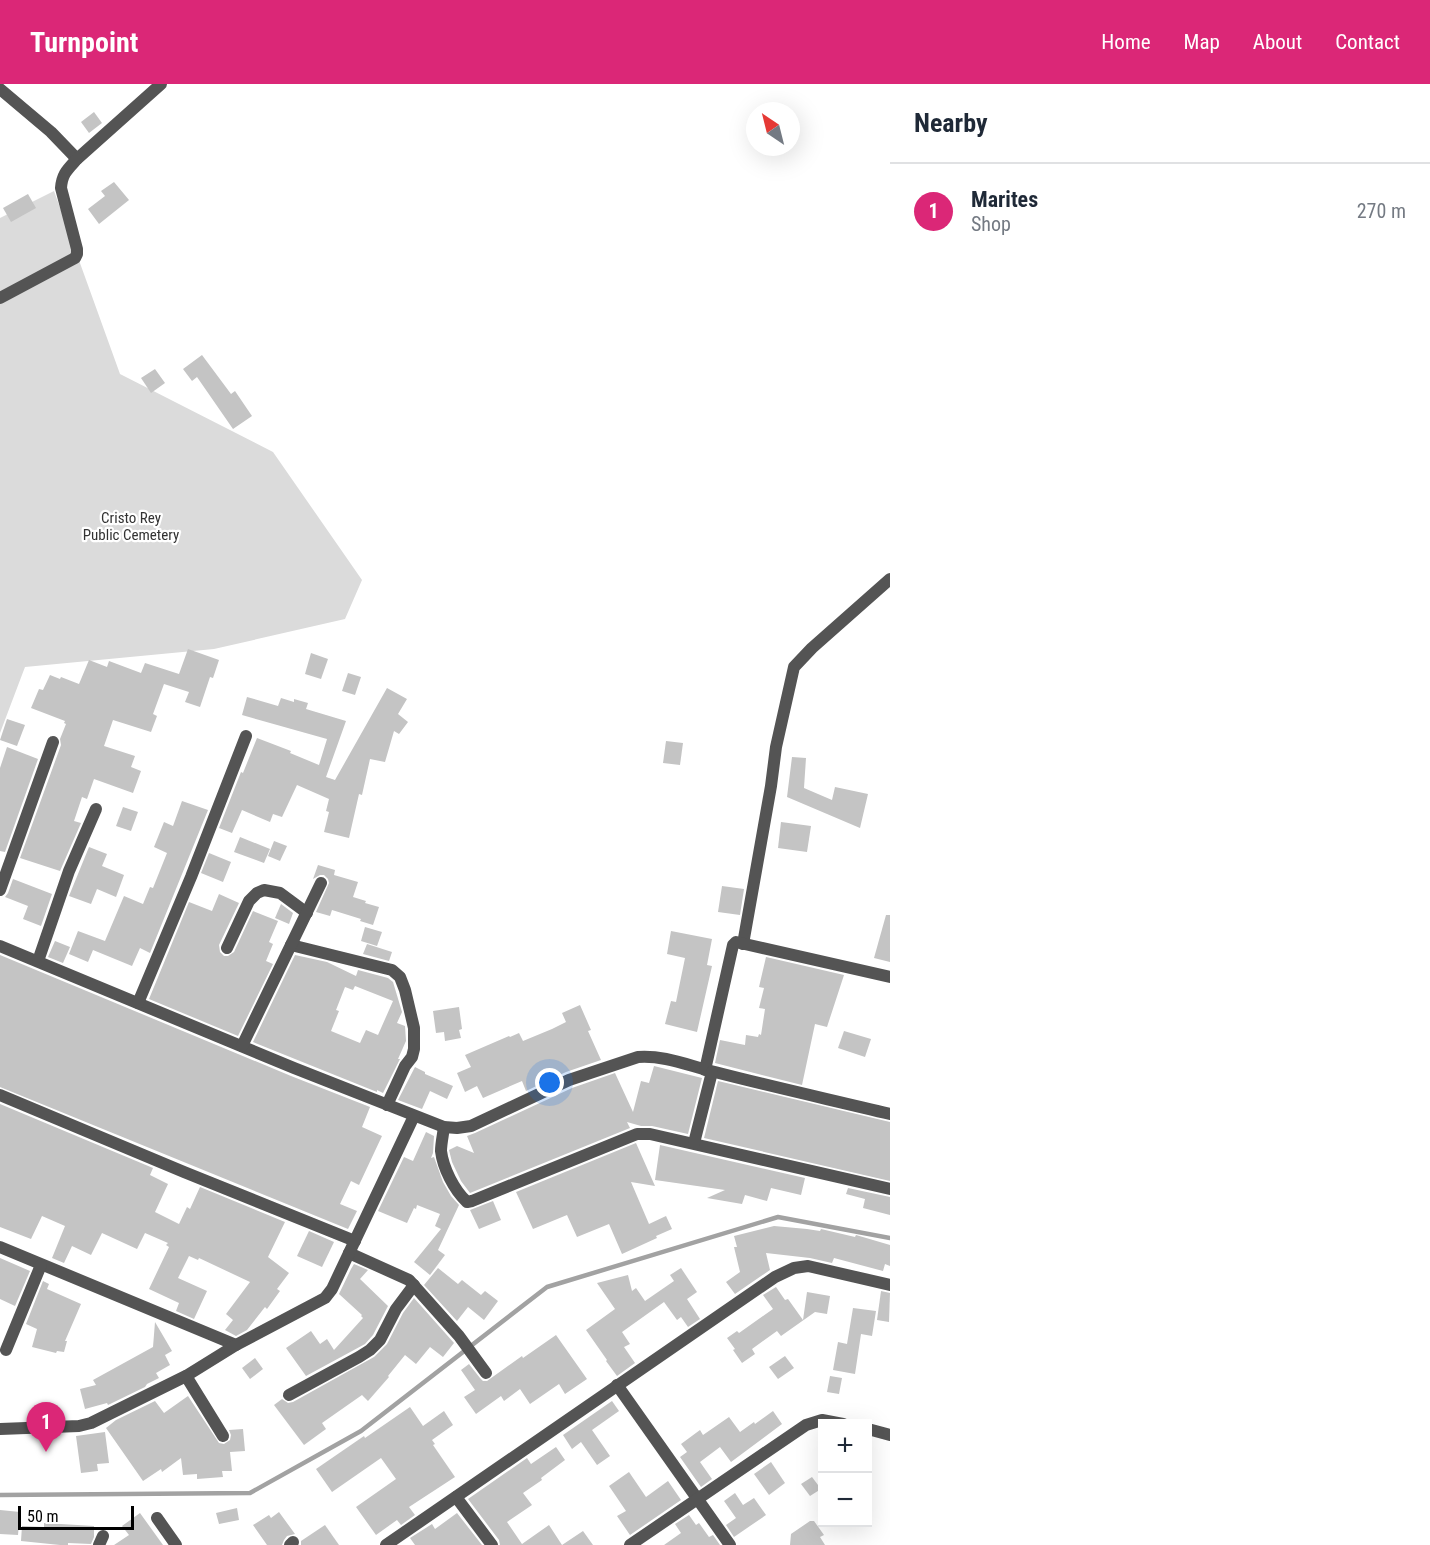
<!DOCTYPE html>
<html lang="en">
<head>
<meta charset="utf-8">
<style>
  body { margin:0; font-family:"Roboto Condensed",sans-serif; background:#f6f6f7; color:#1f2937 }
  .controls { position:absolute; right:18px; bottom:18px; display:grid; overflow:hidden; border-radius:0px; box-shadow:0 6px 24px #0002 }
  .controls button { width:54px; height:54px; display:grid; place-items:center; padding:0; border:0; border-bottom:2px solid #e0e1e3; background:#fff; color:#1f2937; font:30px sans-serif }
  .compass { position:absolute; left:746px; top:18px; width:54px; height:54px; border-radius:50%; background:#fff; box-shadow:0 6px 24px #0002; rotate:325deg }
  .scale { position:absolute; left:18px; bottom:15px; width:116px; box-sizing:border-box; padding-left:6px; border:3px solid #000; border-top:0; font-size:16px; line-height:21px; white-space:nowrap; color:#000; -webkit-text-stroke:4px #fff; paint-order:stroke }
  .you { position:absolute; left:550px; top:999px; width:21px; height:21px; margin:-15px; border:4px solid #fff; border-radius:50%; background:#1a73e8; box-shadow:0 0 0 9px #1a73e833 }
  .badge { display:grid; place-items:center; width:39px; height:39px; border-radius:50%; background:#db2777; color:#fff; font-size:20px; font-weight:700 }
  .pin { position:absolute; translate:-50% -50px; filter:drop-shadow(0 2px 3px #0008) }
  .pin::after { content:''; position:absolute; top:32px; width:21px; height:18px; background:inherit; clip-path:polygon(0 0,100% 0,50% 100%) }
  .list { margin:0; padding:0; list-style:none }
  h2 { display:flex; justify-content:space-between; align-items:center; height:78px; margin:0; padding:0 24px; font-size:26px }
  h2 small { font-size:20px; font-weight:400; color:#747a83 }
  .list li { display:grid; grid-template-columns:39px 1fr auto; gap:18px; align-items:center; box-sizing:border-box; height:96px; padding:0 24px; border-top:2px solid #e0e1e3 }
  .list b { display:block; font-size:22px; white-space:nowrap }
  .list p { margin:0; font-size:20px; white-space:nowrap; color:#747a83 }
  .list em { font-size:20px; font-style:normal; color:#747a83 }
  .map { position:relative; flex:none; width:890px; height:1461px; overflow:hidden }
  header { display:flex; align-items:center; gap:36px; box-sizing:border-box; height:84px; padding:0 30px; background:#db2777; color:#fff }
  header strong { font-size:28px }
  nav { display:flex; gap:33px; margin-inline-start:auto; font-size:21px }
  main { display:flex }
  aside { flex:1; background:#fff }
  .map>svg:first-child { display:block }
</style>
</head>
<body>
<header>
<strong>Turnpoint</strong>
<nav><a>Home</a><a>Map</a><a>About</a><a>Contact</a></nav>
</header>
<main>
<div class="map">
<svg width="890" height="1461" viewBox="0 0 890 1461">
  <rect width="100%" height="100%" fill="#fff"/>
  <path fill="#dbdbdb" d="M54,107L120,290L273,368L362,496L345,535L214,565L25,583L0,649V134Z"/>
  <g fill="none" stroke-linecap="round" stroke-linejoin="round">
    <path stroke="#a2a2a2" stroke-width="4.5" d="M0,1411L250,1409L361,1347L547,1203L778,1133L890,1154"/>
  </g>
  <g fill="#c4c4c4" fill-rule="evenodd">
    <path d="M94,28L102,39L89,49L81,38Z"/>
    <path d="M114,98L129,116L99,140L88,125L105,112L101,107Z"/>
    <path d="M28,110L36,124L11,138L3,124Z"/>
    <path d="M202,271L231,310L235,307L252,332L233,345L197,293L192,297L183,285Z"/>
    <path d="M155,285L165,299L151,309L141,294Z"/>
    <path d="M188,565L219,576L213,594L210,593L200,623L185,618L189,608L164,600L153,630L157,632L151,648L113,636L104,662L135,672L131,683L141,687L133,709L94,695L87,715L82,713L74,737L81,739L60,787L20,774L61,661L60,655L66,640L64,639L65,637L31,624L39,605L43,606L50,591L60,595L61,593L79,600L89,576L107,583L109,577L141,589L145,579L179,590Z"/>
    <path d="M311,569L328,575L321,595L305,590Z"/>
    <path d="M348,589L361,593L355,611L342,607Z"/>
    <path d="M387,604L407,615L398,630L408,638L399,650L394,647L385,678L370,675L362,711L359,710L349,754L324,748L329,728L326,727L329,715L297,701L282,733L273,730L270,738L242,726L232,749L219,744L241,688L243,689L257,654L291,667L290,669L319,681L327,655L242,631L247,613L278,622L281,614L294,618V615L308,619L306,625L346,637L326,693L335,696Z"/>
    <path d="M7,635L25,641L17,662L0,656Z"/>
    <path d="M666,657L683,659L680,681L663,679Z"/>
    <path d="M7,663L38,675L5,768L0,767V684Z"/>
    <path d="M792,673L806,674L804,704L832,716L835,703L868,710L860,744L787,713Z"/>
    <path d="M182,717L208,726L150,869L140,864L132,882L93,866L88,878L69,870L78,847L105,857L124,812L143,820L150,803L153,804L167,769L154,763L164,738L173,742Z"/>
    <path d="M123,723L138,728L131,747L116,742Z"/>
    <path d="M781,738L811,742L807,768L778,764Z"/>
    <path d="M240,753L270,765L264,779L234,768Z"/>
    <path d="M274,757L287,762L280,777L268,772Z"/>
    <path d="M89,763L107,770L102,782L124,791L116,813L97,805L91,820L69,812Z"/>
    <path d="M209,769L231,778L223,798L201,789Z"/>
    <path d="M318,781L335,786L334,791L358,798L353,813L366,817L365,819L379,823L373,841L360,837L361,835L332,826L330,832L316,828L329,799L328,795L324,791H320L313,795Z"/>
    <path d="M13,795L52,810L41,842L23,835L28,822L5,813L8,809Z"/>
    <path d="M722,802L744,805L740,831L718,828Z"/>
    <path d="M219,810L239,819L219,861L220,868L224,872H228L234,868L253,827L278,837L269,858L273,860L266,877L273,880L238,952L149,915L189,818L212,827Z"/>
    <path d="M281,820L293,829L289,840L275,834Z"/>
    <path d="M886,831H890V878L874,874Z"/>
    <path d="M365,843L382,848L377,862L361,857Z"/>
    <path d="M671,847L712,855L707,881L712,882L697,948L665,940L671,917L676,918L685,874L667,870Z"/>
    <path d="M55,857L70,863L63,879L48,873Z"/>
    <path d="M367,860L392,868L389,877L363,870Z"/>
    <path d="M0,871L291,992L370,1023L362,1043L382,1052L359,1101L351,1097L340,1120L357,1127L348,1145L0,1003Z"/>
    <path d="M295,871L327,878L356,892L358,886L388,894L393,898L402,928L397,939L405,942L406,957L398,975H400L383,1009L377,1006V1008L253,958ZM355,902L393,917L378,951L366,946L360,959L331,947L339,927L336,926L345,903L353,906Z"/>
    <path d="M766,873L844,891L827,943L815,940L802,1001L715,979L720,956L745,961L746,951L758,953L759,950L761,951L765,925L759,924L764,904L759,903Z"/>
    <path d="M580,921L591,946L588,947L601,976L566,988L526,1007L522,997L483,1014L477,1002L465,1008L457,989L471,983L465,971L509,952L510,953L519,949L523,957L552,945L566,938L562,929Z"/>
    <path d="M459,923L462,945L459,946L461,954L445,957L444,948L436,949L433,927Z"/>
    <path d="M844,947L871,955L865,973L838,964Z"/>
    <path d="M654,982L702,994L688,1050L652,1042H641L627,1038L630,1044L470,1109L461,1097L452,1078L449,1066L457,1062L474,1069L467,1052L475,1049L572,1004L615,989L633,1028L641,997L649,999Z"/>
    <path d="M415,983L425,988V990L453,1002L447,1015L430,1007L422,1025L398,1016Z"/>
    <path d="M718,997L890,1038V1097L704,1054Z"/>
    <path d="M0,1020L153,1084L150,1091L168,1100L155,1128L179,1140L187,1123L190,1125L200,1103L285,1138L268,1173L289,1189L277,1205L280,1207L267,1225L265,1223L247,1246L236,1252L225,1246L233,1236L226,1230L250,1198L199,1174L198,1176L189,1172L178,1194L207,1207L194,1235L176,1227L179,1219L149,1205L169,1163L166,1161L168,1159L145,1149L137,1165L102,1149L91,1171L72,1162L64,1179L52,1174L65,1142L42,1132L31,1155L0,1143Z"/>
    <path d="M426,1048L434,1052L433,1069L431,1074L434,1073L443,1098L451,1112L459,1121L438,1166L445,1171L430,1191L414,1178L441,1145L435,1142L440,1130L417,1121L416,1125L414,1124L407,1139L378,1127L404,1073L413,1077Z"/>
    <path d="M636,1059L655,1102L631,1098L649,1140L666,1132L672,1145L656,1152L657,1154L622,1170L609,1140L577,1153L567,1131L533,1145L516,1108Z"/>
    <path d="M660,1061L805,1094L801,1111L771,1104L767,1117L745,1111L742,1120L707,1114L725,1106L655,1096Z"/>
    <path d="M848,1104L890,1113V1131L863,1124L865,1115L846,1110Z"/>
    <path d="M493,1117L501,1136L479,1145L470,1126Z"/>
    <path d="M774,1142L807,1145L820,1147L821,1145L855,1153L856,1151L890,1161V1182L885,1180L883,1187L834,1174L832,1179L810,1174L766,1169L770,1186L735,1210L726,1198L740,1188L734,1163H737L734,1152Z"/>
    <path d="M309,1147L334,1158L322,1183L297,1172Z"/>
    <path d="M0,1174L30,1187L15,1222L0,1215Z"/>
    <path d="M354,1180L368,1186L360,1195L388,1222L373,1251L365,1260L306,1292L286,1264L311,1247L320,1260L327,1255L334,1266L363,1234L361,1232L362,1231L339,1210L351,1185Z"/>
    <path d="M438,1184L458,1200L462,1196L481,1211L485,1207L498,1217L484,1236L468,1223L457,1237L424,1201Z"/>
    <path d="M681,1184L697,1208L687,1215L700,1235L688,1243L681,1233L677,1236L664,1218L622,1248L630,1260L624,1263L635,1279L617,1292L606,1277L607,1276L586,1246L615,1225L597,1199L628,1191L632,1207L636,1204L645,1217L674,1197L670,1191Z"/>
    <path d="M43,1197L49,1200L47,1205L81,1220L65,1257H67L64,1268L57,1267L56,1269L32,1263L37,1245L26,1240Z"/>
    <path d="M776,1203L785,1216L788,1215L803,1236L807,1208L830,1212L827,1230L815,1228L781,1252L777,1247L752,1265L755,1270L742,1279L733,1266L735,1265L727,1254L737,1247L739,1249L773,1225L763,1211Z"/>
    <path d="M881,1207L890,1209L889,1238L877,1236Z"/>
    <path d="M414,1214L454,1259L443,1273L430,1263L416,1280L405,1271L388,1292L389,1293L368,1317L362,1311L322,1339L326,1345L304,1361L274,1321L282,1315L288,1319L293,1318L374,1273L387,1260L403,1229Z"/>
    <path d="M853,1224L876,1227L872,1252L861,1250L855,1290L833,1286L838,1258L847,1260Z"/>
    <path d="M155,1238L172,1267L165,1271L170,1281L156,1289L159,1294L147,1300L145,1303L108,1321L107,1319L85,1325L80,1305L96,1301L93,1296L153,1263Z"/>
    <path d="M556,1251L587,1295L565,1310L559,1300L530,1320L520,1305L504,1317L501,1312L476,1330L464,1313L475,1306L461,1286L469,1280L480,1294L483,1297H487L522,1272L523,1274Z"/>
    <path d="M785,1272L794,1284L778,1295L769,1283Z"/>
    <path d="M255,1274L263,1285L250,1295L242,1284Z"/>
    <path d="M830,1292L842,1294L839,1310L827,1308Z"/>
    <path d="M188,1312L219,1359L224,1360L230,1356L231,1351L229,1346L243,1345L245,1367L230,1368L232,1387H222L223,1393L197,1395V1390L183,1391L181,1374L162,1388L161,1385L143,1397L106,1344L116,1336L155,1317L164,1329Z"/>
    <path d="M612,1317L619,1327L592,1346L610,1372L597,1381L581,1358L572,1365L563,1351Z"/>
    <path d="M410,1323L423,1342L444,1327L453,1341L432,1356L435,1360L433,1361L455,1393L409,1423L415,1431L401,1441L397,1436L376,1451L356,1423L396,1395L381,1374L332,1408L316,1385L364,1352L365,1354Z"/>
    <path d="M773,1327L782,1340L731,1378L720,1363L700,1378L712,1395L701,1403L680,1373L687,1368L681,1360L700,1346L703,1351L729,1333L740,1348L754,1338L755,1340Z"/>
    <path d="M105,1348L109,1379L97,1380L98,1387L81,1389L76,1352Z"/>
    <path d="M556,1363L565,1376L541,1394L542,1396L523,1409L532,1421L507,1438L522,1460L549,1441L562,1461L583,1447L593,1461H500L499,1456L468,1415L527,1374L531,1380Z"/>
    <path d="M771,1378L785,1399L769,1411L754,1390Z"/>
    <path d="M629,1388L646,1413L668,1397L681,1416L630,1451L617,1432L626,1427L609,1402Z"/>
    <path d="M812,1393L821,1405L810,1412L801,1400Z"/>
    <path d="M735,1409L743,1421L754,1414L766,1431L734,1453L726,1441L736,1434L724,1417Z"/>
    <path d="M237,1424L239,1436L219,1440L216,1429Z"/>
    <path d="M0,1426L20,1428L18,1451L0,1450Z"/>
    <path d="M279,1428L295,1450L287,1452L284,1456L282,1461H267L253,1441L269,1431L271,1434Z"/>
    <path d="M140,1429L163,1461H114L129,1451L122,1442Z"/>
    <path d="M457,1429L482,1461H415L410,1454L432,1440L435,1445Z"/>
    <path d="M689,1431L696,1441L699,1439L709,1453L713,1451L720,1461H664L681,1449L675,1440Z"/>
    <path d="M810,1437H814L824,1451L820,1453L825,1461H790L791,1450Z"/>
    <path d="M44,1439L94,1442V1453L91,1460L68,1459V1461H60L21,1457L22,1442L44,1443Z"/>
    <path d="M325,1441L339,1461H301V1457Z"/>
  </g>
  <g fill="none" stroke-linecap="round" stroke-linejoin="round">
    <g stroke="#545454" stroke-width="12">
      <path d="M0,5L51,48L77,75"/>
      <path d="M0,214L75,174L77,170V165L61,104C62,90 67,86 77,75L161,0"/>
      <path d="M0,806L53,658"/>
      <path d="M743,860L771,702L776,663L794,583L812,564L890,495"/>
      <path d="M291,861L392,886L400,893L405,906L414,944V965L412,973L405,982L387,1021"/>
      <path d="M0,862L294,984L444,1043L457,1044L471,1042L569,996L638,973C665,971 689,982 715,988C773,1003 832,1016 890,1030"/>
      <path d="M227,864L249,817L257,809L264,806L280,809L307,829"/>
      <path d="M38,877L69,787L96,725"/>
      <path d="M138,919L191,793L246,652"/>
      <path d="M242,962L321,799"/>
      <path d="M705,986L733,861L736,858L890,893"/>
      <path d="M0,1011L184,1088L355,1157"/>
      <path d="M444,1043C443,1051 441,1060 441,1067C443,1084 454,1106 467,1118L472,1117L637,1050H650L890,1105"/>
      <path d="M694,1059L712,988"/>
      <path d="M0,1163L236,1261"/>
      <path d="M349,1169L409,1196L459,1252L486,1289"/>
      <path d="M6,1266L41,1181"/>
      <path d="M186,1292L223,1352"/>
      <path d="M617,1301L730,1461"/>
      <path d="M289,1311L359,1273L370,1266L380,1256L396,1225L414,1201"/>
      <path d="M0,1345L79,1342L91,1339L186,1292L236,1261L325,1214L332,1205L414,1032"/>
      <path d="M868,1345L890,1351"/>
      <path d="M456,1413L492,1461"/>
      <path d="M157,1434L176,1461"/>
      <path d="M99,1461L103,1452"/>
      <path d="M290,1461L293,1458"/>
      <path d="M386,1461L775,1193L794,1184L808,1182L890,1201"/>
      <path d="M630,1461L806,1341L822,1336L843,1340"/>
    </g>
  </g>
  <g text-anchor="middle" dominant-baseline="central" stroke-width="4.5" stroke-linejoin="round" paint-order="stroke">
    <g font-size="15" fill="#323232" stroke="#fff">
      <text x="131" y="434">Cristo Rey<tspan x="131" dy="17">Public Cemetery</tspan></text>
    </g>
  </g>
</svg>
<div class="controls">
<button>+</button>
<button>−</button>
</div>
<svg class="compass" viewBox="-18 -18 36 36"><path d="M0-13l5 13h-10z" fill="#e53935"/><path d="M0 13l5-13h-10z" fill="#747a83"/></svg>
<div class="scale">50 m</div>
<div class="you"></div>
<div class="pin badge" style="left:46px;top:1368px">1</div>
</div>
<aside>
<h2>Nearby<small></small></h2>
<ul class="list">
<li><span class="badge">1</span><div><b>Marites</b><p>Shop</p></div><em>270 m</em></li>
</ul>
</aside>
</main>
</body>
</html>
